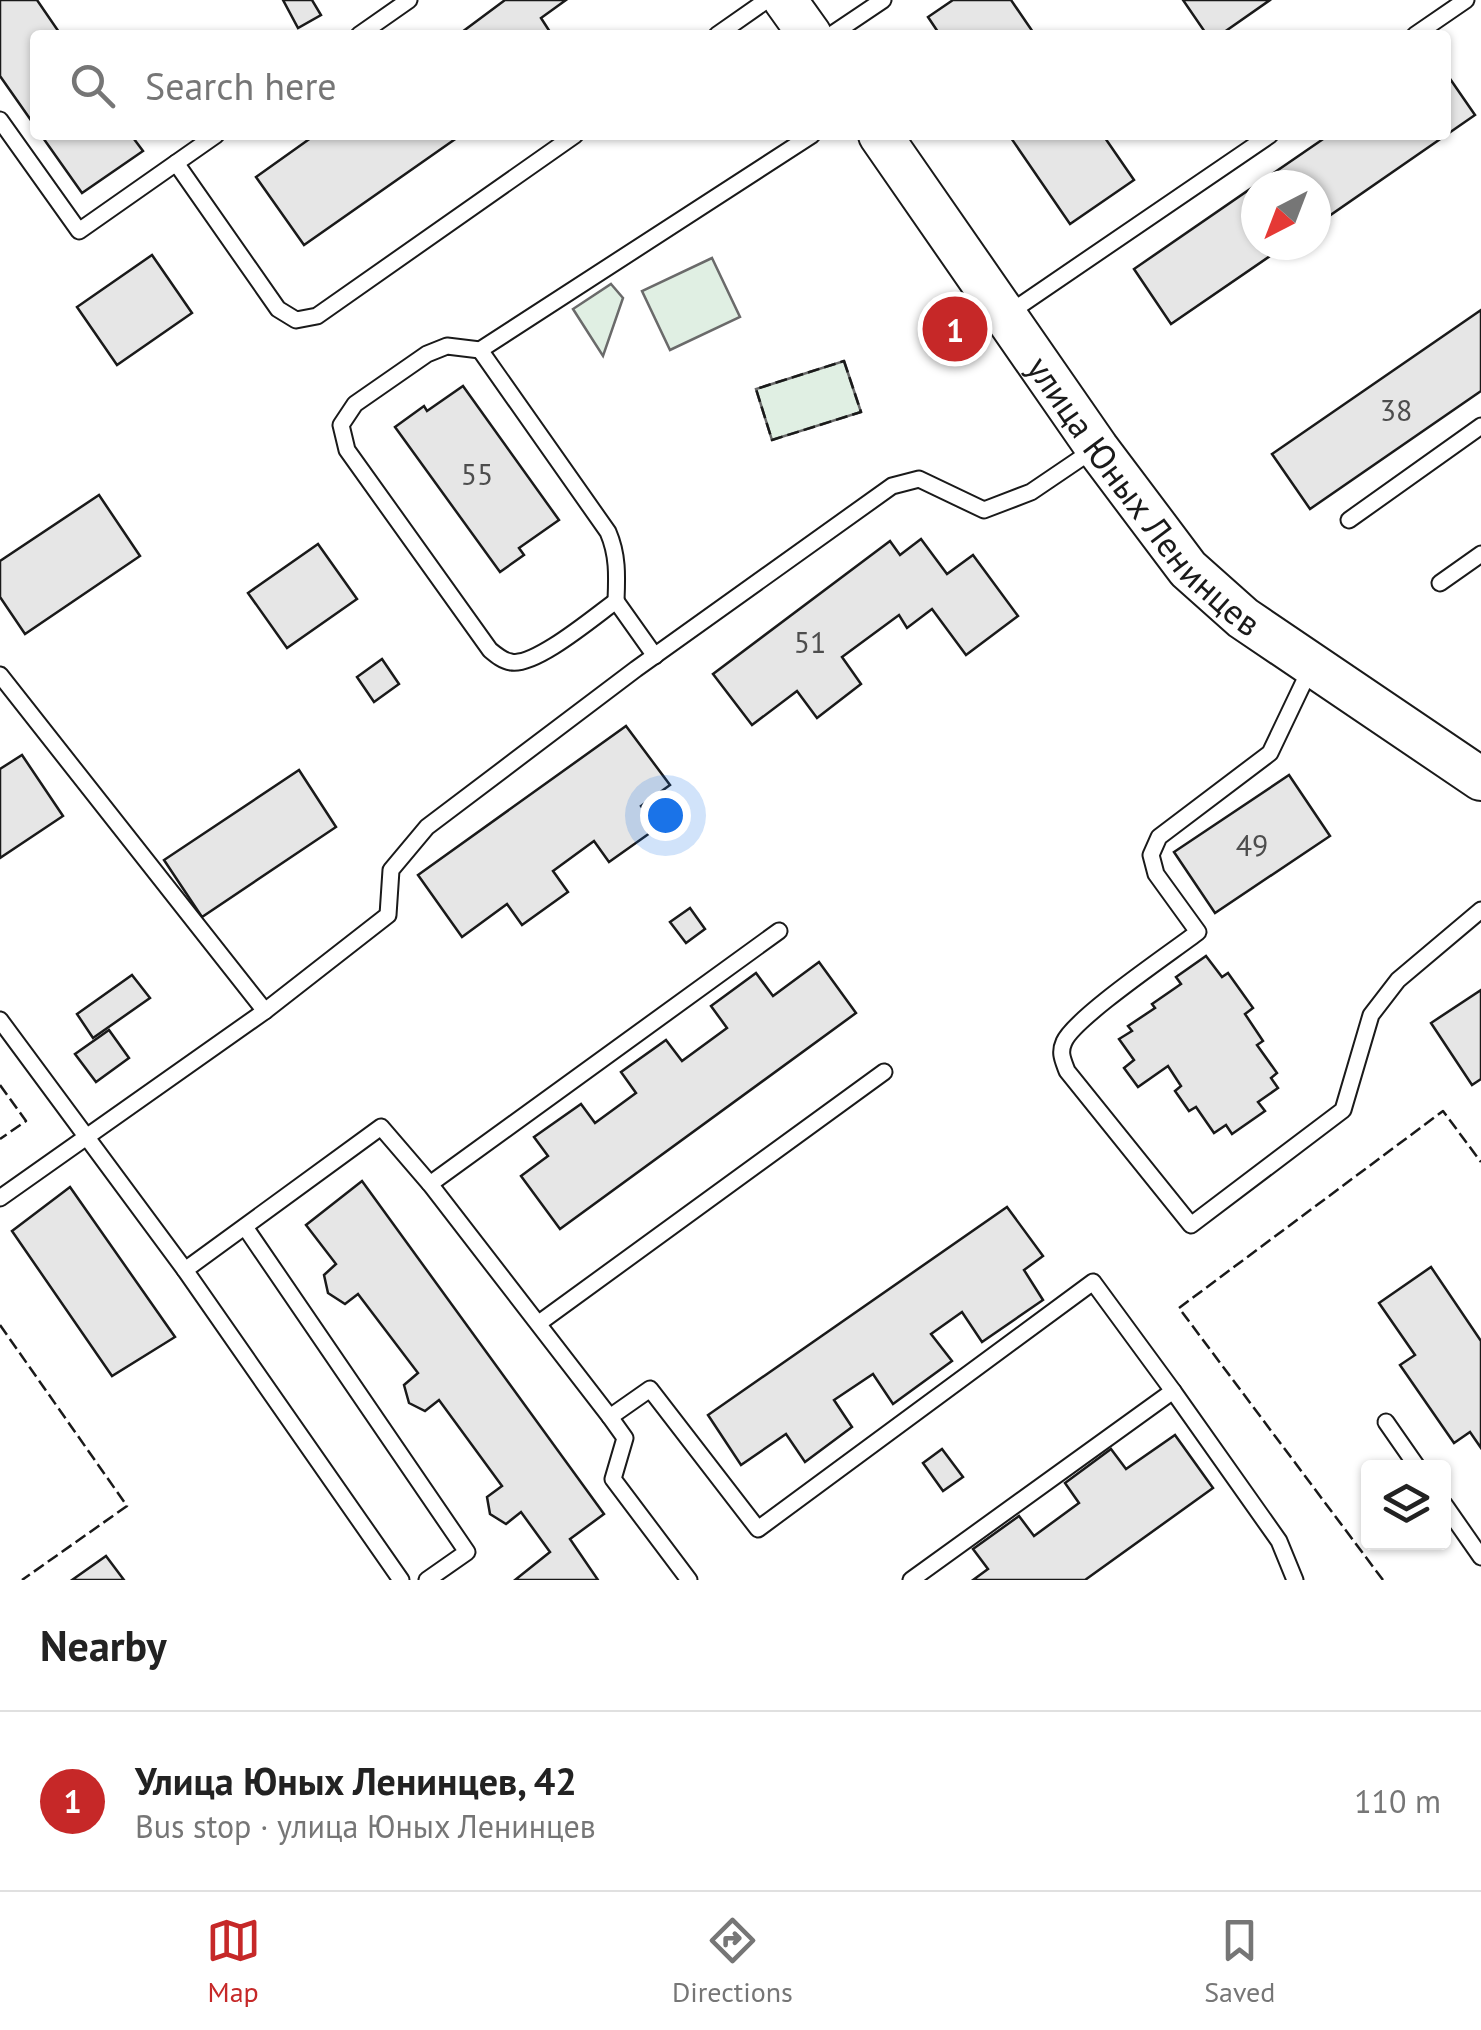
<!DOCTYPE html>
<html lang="en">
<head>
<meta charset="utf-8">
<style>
  body { margin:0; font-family:"PT Sans",sans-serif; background:#f6f6f6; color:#222 }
  .controls { position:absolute; right:30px; bottom:30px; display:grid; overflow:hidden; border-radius:10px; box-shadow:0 2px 8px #0004 }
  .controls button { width:90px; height:90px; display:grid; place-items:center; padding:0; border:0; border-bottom:2px solid #e0e0e0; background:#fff; color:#222; font:50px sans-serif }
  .compass { position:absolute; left:1241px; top:170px; width:90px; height:90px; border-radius:50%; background:#fff; box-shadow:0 2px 8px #0004; rotate:222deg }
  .you { position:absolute; left:665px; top:815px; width:35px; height:35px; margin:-25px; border:8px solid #fff; border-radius:50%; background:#1a73e8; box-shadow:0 0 0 15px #1a73e833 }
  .badge { display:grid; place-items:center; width:65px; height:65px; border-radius:50%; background:#c62828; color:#fff; font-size:32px; font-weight:700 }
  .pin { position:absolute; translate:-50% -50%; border:5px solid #fff; box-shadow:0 2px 10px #0006 }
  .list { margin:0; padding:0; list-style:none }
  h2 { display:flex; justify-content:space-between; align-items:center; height:130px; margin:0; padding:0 40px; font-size:42px }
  h2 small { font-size:32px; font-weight:400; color:#767676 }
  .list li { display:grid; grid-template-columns:65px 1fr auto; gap:30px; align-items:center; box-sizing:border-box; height:180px; padding:0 40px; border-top:2px solid #e0e0e0 }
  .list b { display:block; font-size:38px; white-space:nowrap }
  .list p { margin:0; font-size:32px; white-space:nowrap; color:#767676 }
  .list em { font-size:32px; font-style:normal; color:#767676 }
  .icon { flex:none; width:55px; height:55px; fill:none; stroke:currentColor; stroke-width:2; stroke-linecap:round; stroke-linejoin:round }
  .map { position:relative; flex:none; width:1481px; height:1580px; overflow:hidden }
  .search { position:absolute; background:#fff; box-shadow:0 2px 8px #0004; left:30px; right:30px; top:30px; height:110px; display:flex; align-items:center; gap:25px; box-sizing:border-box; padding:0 35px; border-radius:10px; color:#767676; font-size:38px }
  .sheet { height:310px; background:#fff }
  nav { display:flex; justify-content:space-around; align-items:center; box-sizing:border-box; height:140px; border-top:2px solid #e0e0e0; background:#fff; font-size:28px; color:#767676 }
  nav a { display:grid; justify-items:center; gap:5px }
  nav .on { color:#c62828 }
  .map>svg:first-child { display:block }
</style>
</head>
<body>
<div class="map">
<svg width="1481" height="1580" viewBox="0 0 1481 1580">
  <rect width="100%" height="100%" fill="#fff"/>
  <g fill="#e0efe3" stroke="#6a6a6a" stroke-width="2.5">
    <path d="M712,258L740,317L670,350L642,291Z"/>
    <path d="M611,284L623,298L603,356L573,309Z"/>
    <path d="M844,361L861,412L772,440L756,389Z"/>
  </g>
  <g fill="#e6e6e6" stroke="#1a1a1a" stroke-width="2.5">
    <path d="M0,0H37L61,35H35V126L0,76Z"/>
    <path d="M283,0H312L321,15L298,28Z"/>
    <path d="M505,0H566L541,18L552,35H458Z"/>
    <path d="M953,0H1011L1035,35H940L928,17Z"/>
    <path d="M1183,0H1270L1220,35H1207Z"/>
    <path d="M1446,73L1475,115L1316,225V185H1256L1329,135H1446Z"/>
    <path d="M41,135H131L143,151L82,193Z"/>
    <path d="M315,135H461L304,245L256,177Z"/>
    <path d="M1009,135H1103L1134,180L1070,224Z"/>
    <path d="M1256,185V245H1286L1171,324L1134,269Z"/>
    <path d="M152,255L192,313L117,365L77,307Z"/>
    <path d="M1481,310V391L1310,509L1272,454Z"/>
    <path d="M463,386L559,520L519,548L524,555L500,572L395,427L424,406L427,411Z"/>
    <path d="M99,495L140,556L25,634L0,597V561Z"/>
    <path d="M921,539L947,574L973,555L1018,616L966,655L932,609L907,628L899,615L842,657L861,684L817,718L797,691L752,725L713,674L890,541L900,555Z"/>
    <path d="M318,544L357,599L287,648L248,593Z"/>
    <path d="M382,659L399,684L374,702L357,677Z"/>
    <path d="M626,726L670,785L641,806L657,828L609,862L594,841L553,871L568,892L522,925L507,904L462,937L418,875Z"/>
    <path d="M22,755L63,816L0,858V769Z"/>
    <path d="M299,770L336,827L202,917L164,860Z"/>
    <path d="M1289,775L1330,836L1215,913L1174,852Z"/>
    <path d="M690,908L705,929L686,943L670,922Z"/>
    <path d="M1206,956L1222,977L1228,973L1253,1008L1245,1014L1263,1041L1257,1045L1277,1073L1271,1078L1278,1088L1258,1102L1265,1111L1232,1134L1226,1125L1214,1133L1196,1107L1189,1111L1175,1091L1181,1086L1168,1066L1138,1087L1124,1068L1134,1060L1119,1039L1132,1031L1128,1026L1155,1008L1152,1004L1181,984L1176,977Z"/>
    <path d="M819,962L856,1013L560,1229L521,1176L548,1156L534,1137L581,1104L595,1123L636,1093L621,1072L666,1040L682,1061L727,1028L711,1006L756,973L773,996Z"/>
    <path d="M132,975L150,998L93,1038L77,1014Z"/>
    <path d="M1481,990V1079L1472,1085L1431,1023Z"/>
    <path d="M109,1030L129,1058L96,1082L75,1054Z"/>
    <path d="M362,1181L604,1514L570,1539L598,1580H515L550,1552L521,1512L506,1524L490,1514L487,1497L502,1486L439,1400L425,1411L409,1403L404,1385L418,1373L358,1294L345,1304L328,1293L324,1275L336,1264L306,1225Z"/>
    <path d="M70,1187L175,1337L112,1376L12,1231Z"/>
    <path d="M1007,1207L1043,1256L1024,1270L1043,1300L982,1342L962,1312L931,1334L952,1361L893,1404L873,1374L834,1400L852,1427L805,1462L786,1434L741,1465L708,1415Z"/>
    <path d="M1431,1267L1481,1341V1448L1470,1432L1454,1443L1400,1365L1415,1355L1379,1303Z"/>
    <path d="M1175,1435L1213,1488L1085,1580H973L988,1569L973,1549L1019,1516L1034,1536L1079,1503L1065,1483L1111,1449L1126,1469Z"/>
    <path d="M942,1449L963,1477L943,1491L923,1463Z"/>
    <path d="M106,1556L124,1580H72Z"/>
  </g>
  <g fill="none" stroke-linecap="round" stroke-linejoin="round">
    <defs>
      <g id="service">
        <path d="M359,35L409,0"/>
        <path d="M717,35L767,0"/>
        <path d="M831,35L883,0"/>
        <path d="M1415,35L1466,0"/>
        <path d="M0,120L79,231L176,163L278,309L296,320L317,316L575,135"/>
        <path d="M176,163L216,135"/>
        <path d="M1009,313L1270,135"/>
        <path d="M480,350L608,532C618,555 617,576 616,601"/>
        <path d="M1349,520L1481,426"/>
        <path d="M1440,583L1481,554"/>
        <path d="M655,656L616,601C595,616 535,667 511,662C503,661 496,655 490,650L347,450L341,425L355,404L427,354L447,346L480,350L812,135"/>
        <path d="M1311,667L1270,753L1159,837L1151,855L1156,874L1198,932C1172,952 1074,1018 1064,1042C1059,1053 1063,1060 1067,1071L1191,1225L1343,1110L1371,1015L1398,980L1481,910"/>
        <path d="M0,675L265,1011"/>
        <path d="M0,1020L185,1270L401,1580"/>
        <path d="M430,1184L779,931"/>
        <path d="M0,1198L265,1011L388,915L391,870L427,827L636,669L892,486L919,479L984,510L1031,492L1093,450"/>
        <path d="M245,1227L467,1552L427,1580"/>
        <path d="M185,1270L381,1127L430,1184L610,1417L625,1438L613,1479L689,1580"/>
        <path d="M539,1323L884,1072"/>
        <path d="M610,1417L650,1389L758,1529L1093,1282L1173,1391"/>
        <path d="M1386,1422L1418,1468"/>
        <path d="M1444,1504L1481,1557"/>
        <path d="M911,1580L1173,1391L1279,1541L1295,1580"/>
      </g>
      <g id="secondary">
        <path d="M785,0L810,35"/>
        <path id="s1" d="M880,135L1097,448L1188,569L1243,618L1481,779"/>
      </g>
    </defs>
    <use href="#service" stroke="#1a1a1a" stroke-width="19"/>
    <use href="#secondary" stroke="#1a1a1a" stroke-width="46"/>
    <use href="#service" stroke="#fff" stroke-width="15"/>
    <use href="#secondary" stroke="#fff" stroke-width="42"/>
    <g stroke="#1a1a1a" stroke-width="2.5" stroke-dasharray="12 5" stroke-linecap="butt">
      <path d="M844,361L861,412L772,440L756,389Z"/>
      <path d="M0,1085L26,1121L0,1139"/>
      <path d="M0,1325L127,1506L22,1580"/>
      <path d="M1383,1580L1179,1308L1443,1111L1481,1162"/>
    </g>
  </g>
  <g text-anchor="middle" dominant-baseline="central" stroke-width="8" stroke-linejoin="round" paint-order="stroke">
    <g font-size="30" fill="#4d4d4d">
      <text x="1396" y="409">38</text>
      <text x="477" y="473">55</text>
      <text x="810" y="641">51</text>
      <text x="1252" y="844">49</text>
    </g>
    <g font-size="35" fill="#1a1a1a" stroke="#fff">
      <text stroke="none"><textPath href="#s1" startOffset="448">улица Юных Ленинцев</textPath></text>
    </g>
  </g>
</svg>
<div class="controls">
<button><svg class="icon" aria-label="layers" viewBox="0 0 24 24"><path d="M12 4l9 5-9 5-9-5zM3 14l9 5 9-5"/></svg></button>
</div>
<svg class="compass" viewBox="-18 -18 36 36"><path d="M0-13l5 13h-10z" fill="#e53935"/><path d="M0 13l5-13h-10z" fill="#767676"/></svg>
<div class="you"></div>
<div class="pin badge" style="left:955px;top:329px">1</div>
<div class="search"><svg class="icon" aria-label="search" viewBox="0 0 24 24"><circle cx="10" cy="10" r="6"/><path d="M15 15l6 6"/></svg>Search here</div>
</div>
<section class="sheet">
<h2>Nearby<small></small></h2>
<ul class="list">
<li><span class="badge">1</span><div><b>Улица Юных Ленинцев, 42</b><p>Bus stop · улица Юных Ленинцев</p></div><em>110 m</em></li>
</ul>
</section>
<nav>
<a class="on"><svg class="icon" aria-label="map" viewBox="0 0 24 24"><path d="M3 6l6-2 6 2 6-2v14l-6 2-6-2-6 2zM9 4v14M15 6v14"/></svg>Map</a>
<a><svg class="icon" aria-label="directions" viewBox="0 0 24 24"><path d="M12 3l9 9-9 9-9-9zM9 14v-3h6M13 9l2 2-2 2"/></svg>Directions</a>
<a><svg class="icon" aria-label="saved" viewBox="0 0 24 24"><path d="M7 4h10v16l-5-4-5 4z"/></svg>Saved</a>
</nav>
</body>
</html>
